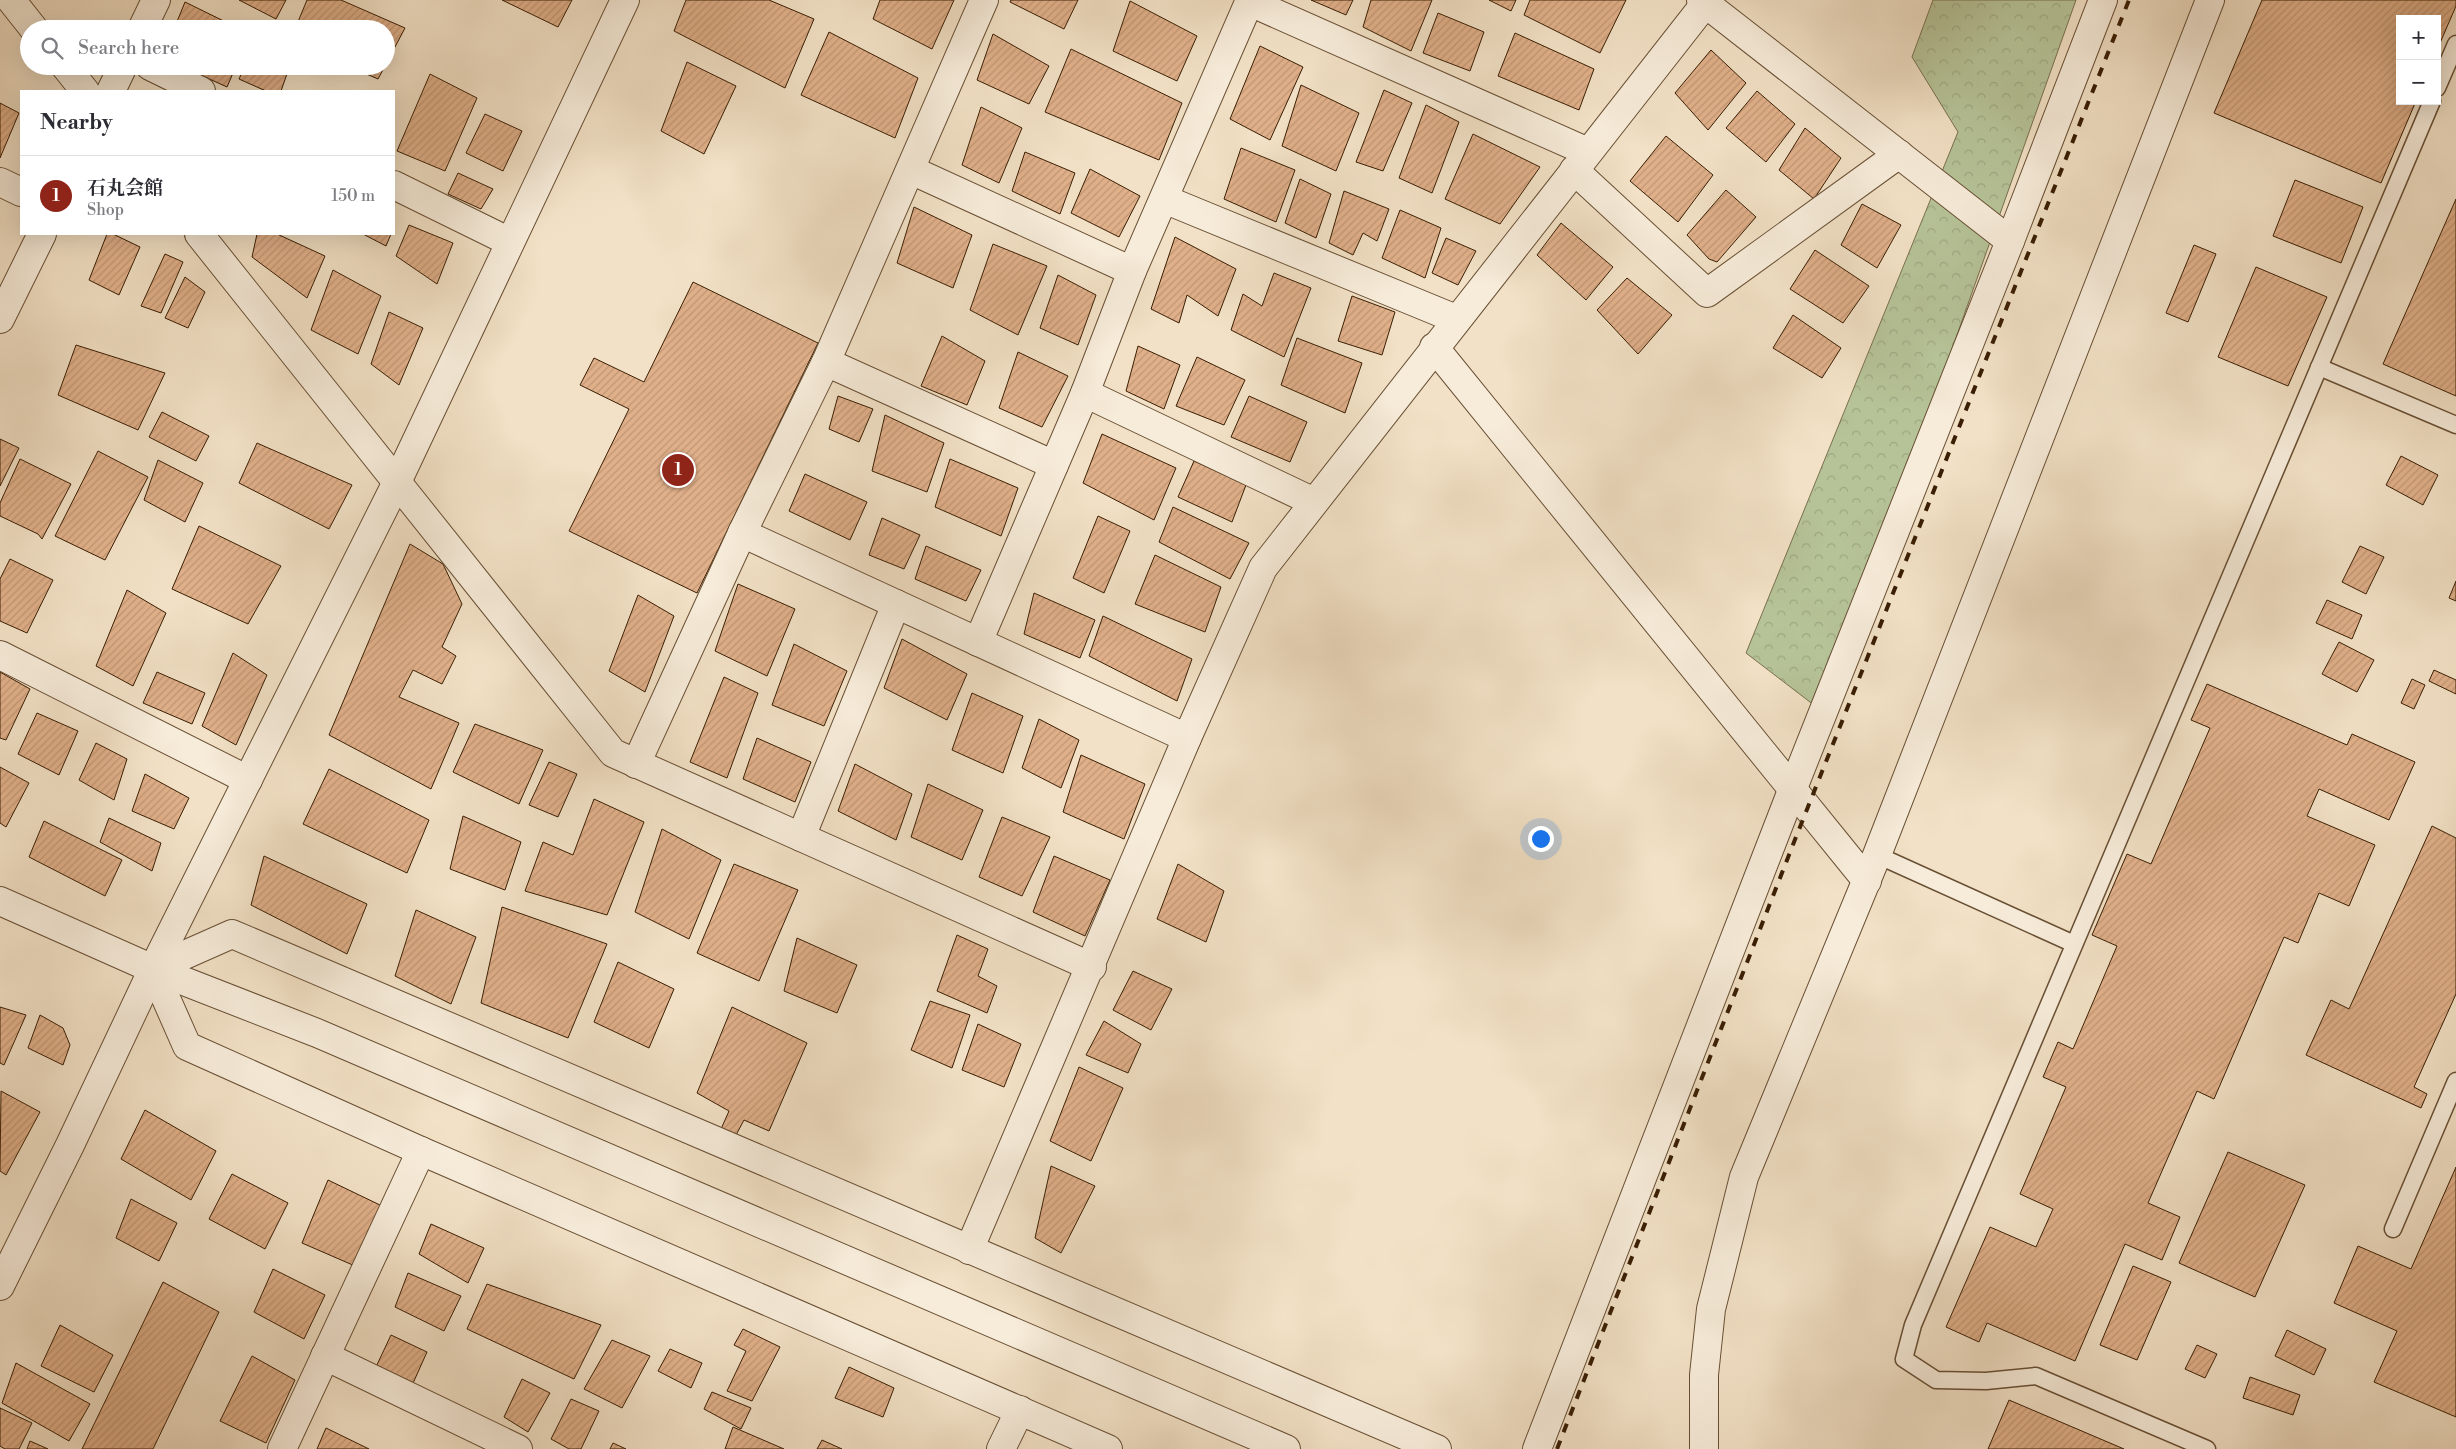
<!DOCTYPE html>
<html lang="en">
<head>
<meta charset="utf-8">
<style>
  body { margin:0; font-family:"Libre Bodoni","Noto Serif JP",serif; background:#f2f2f3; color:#2b2b33 }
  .controls { position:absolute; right:15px; top:15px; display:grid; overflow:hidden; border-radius:0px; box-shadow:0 5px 20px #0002 }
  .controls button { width:45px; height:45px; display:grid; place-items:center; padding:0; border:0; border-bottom:1px solid #e1e1e2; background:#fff; color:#2b2b33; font:25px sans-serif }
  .you { position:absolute; left:1540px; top:838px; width:18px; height:18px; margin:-12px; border:4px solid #fff; border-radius:50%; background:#1a73e8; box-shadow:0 0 0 8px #1a73e833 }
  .badge { display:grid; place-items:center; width:32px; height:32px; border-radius:50%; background:#8f2418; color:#fff; font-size:16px; font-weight:700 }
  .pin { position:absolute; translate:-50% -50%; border:2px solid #fff; box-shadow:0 1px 5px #0006 }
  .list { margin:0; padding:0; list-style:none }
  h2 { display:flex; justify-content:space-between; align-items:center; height:65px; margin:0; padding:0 20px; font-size:21px }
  h2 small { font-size:16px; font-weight:400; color:#7c7c81 }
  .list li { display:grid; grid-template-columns:32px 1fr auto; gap:15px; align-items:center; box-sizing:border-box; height:80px; padding:0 20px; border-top:1px solid #e1e1e2 }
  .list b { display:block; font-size:19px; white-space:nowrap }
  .list p { margin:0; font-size:16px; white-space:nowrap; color:#7c7c81 }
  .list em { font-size:16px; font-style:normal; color:#7c7c81 }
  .icon { flex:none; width:28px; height:28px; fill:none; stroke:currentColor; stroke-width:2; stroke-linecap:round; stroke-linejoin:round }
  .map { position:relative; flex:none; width:2456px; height:1449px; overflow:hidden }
  .search { position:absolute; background:#fff; box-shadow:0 5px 20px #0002; left:20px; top:20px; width:375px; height:55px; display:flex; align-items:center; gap:12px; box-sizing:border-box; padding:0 18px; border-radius:28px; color:#7c7c81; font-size:19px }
  .panel { position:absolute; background:#fff; box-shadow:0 5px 20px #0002; left:20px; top:90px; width:375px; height:145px; border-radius:0px }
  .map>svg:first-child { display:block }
</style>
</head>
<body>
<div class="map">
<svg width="2456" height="1449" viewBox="0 0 2456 1449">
  <defs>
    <pattern id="forest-crowns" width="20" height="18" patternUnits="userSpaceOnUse" patternTransform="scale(1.25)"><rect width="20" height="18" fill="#b6c398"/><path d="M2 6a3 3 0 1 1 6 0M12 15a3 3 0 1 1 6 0" fill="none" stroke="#9da781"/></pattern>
    <pattern id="building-hatch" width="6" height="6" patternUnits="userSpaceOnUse" patternTransform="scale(1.25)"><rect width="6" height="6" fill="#e0b08a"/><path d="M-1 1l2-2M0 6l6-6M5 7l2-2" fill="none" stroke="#c19775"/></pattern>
  </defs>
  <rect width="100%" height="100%" fill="#f2e1c6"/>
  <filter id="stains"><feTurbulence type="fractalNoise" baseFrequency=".004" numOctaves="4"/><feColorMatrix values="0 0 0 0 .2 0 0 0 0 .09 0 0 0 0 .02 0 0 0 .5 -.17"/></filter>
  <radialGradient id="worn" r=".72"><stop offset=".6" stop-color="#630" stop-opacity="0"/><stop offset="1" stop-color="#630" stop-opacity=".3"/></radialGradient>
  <path fill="url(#forest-crowns)" stroke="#78704e" d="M1933,0H2076L1823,712L1746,653L1958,132L1912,57Z"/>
  <g fill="url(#building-hatch)" stroke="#3a1e03">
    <path d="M239,0H286L276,19Z"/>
    <path d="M307,0H341L405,28L386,64V29H295Z"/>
    <path d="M502,0H572L558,27Z"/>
    <path d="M686,0H769L814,19L785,88L674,31Z"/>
    <path d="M880,0H954L932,49L873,19Z"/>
    <path d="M1011,0H1078L1064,29L1010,2Z"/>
    <path d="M1311,0H1353L1346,15Z"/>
    <path d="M1371,0H1432L1411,51L1363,27Z"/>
    <path d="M1489,0H1516L1511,11Z"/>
    <path d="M1530,0H1626L1600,53L1524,15Z"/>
    <path d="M2262,0H2456V6L2437,50V19H2400V101H2416L2381,183L2214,113Z"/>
    <path d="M1130,1L1197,36L1177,81L1113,51Z"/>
    <path d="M185,2L240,29H174Z"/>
    <path d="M1438,13L1484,32L1470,71L1423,53Z"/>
    <path d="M829,32L918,78L895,138L801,95Z"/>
    <path d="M1515,33L1594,69L1579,110L1498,76Z"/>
    <path d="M993,34L1049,66L1029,104L977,80Z"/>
    <path d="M1260,46L1303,67L1270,140L1230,119Z"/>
    <path d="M1071,49L1182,103L1159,160L1045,112Z"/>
    <path d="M1711,50L1746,83L1708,130L1675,93Z"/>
    <path d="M687,62L736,86L704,154L661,131Z"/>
    <path d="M181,66H236L227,87Z"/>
    <path d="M245,66H286L289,68L281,91H266L239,79Z"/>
    <path d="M348,66H385L378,79Z"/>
    <path d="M430,74L477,98L445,171L397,151Z"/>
    <path d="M1301,85L1359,113L1336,171L1282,146Z"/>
    <path d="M1384,90L1412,103L1383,171L1356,162Z"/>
    <path d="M1757,91L1795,124L1766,162L1726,128Z"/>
    <path d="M0,103L19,113L0,158Z"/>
    <path d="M1426,105L1459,122L1432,193L1399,178Z"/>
    <path d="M981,107L1022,128L999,183L962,165Z"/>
    <path d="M485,114L522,131L503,171L466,153Z"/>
    <path d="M1805,128L1841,158L1814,199L1779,170Z"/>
    <path d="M1473,134L1540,167L1500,224L1445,199Z"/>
    <path d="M1666,136L1713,175L1678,222L1630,181Z"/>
    <path d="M1241,148L1295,170L1276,222L1224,199Z"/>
    <path d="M1025,152L1075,173L1060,214L1012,191Z"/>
    <path d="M1090,169L1140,196L1119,237L1071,213Z"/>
    <path d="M458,173L493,189L481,209L448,194Z"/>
    <path d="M1300,179L1331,194L1316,238L1285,223Z"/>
    <path d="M2295,180L2363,207L2341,263L2273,236Z"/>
    <path d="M1726,190L1756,217L1717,262L1709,259L1687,235Z"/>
    <path d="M1344,191L1389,209L1377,241L1363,233L1353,255L1329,243Z"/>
    <path d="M2456,199V396L2383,364Z"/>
    <path d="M1862,204L1901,225L1877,268L1841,245Z"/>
    <path d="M914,207L972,235L953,288L897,263Z"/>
    <path d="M1400,210L1441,228L1425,278L1382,258Z"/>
    <path d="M1561,223L1613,267L1586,300L1537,255Z"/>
    <path d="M409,225L453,243L437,284L396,256Z"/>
    <path d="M107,234H113L140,247L119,295L89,280Z"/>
    <path d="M257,234H277L325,256L307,298L252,257Z"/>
    <path d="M363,234H391L386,246Z"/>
    <path d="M1175,237L1236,269L1218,316L1187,295L1179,323L1151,309Z"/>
    <path d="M1446,238L1476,251L1458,285L1432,273Z"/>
    <path d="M993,244L1047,266L1018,335L970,310Z"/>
    <path d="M2194,245L2216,254L2188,322L2166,313Z"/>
    <path d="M1815,250L1869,286L1843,323L1790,289Z"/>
    <path d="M165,254L183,262L161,313L141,306Z"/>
    <path d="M2256,267L2327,297L2288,386L2218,357Z"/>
    <path d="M333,270L381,296L358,354L311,330Z"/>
    <path d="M1274,273L1311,288L1284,357L1231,330L1243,294L1262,306Z"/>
    <path d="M1058,275L1096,295L1078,345L1040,328Z"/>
    <path d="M185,277L205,292L188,328L165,318Z"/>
    <path d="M1627,278L1672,315L1638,354L1597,310Z"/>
    <path d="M693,282L818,343L697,593L569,531L629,409L580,385L594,358L644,382Z"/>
    <path d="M1352,296L1395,312L1382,355L1338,341Z"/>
    <path d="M389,312L423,328L399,385L371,364Z"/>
    <path d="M1793,315L1841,348L1822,378L1773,348Z"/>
    <path d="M942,336L985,361L967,405L921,386Z"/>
    <path d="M1297,338L1362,363L1345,413L1281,385Z"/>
    <path d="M76,345L165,373L138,430L58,395Z"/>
    <path d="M1138,346L1180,365L1164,409L1126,391Z"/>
    <path d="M1018,352L1068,376L1042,427L999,408Z"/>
    <path d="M1197,357L1245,380L1224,425L1176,406Z"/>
    <path d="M838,396L873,409L859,442L829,429Z"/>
    <path d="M1249,396L1307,422L1290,462L1231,437Z"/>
    <path d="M162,412L209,436L196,461L149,437Z"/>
    <path d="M885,415L944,443L927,492L872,471Z"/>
    <path d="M1102,434L1176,468L1154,520L1083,483Z"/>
    <path d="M0,439L19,448L0,486Z"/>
    <path d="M257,443L352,485L329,529L239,483Z"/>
    <path d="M98,451L148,477L105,560L55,536Z"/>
    <path d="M2401,456L2438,475L2423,505L2386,485Z"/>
    <path d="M20,459L71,484L42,539L38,534L0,516V503Z"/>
    <path d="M950,459L1018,488L1001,536L935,507Z"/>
    <path d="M158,460L203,483L185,522L144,500Z"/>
    <path d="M1194,461L1246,485L1232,522L1178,497Z"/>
    <path d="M805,474L867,502L850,540L789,511Z"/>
    <path d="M1173,507L1249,543L1230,579L1159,542Z"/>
    <path d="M1098,516L1130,531L1104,593L1073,578Z"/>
    <path d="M882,518L920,535L904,569L869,555Z"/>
    <path d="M199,526L281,566L248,624L172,589Z"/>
    <path d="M410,544L443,564L462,604L442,647L456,656L442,684L413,670L399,697L459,723L431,789L329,735Z"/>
    <path d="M926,546L981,570L966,601L915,579Z"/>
    <path d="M2360,546L2384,557L2366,594L2342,582Z"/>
    <path d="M1155,555L1221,587L1205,632L1135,604Z"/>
    <path d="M10,559L53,580L27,633L0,621V579Z"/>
    <path d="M2456,581V601L2449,598Z"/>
    <path d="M738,584L795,609L767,676L715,651Z"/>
    <path d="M127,590L166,613L133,686L96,666Z"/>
    <path d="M1034,593L1095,620L1080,658L1024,634Z"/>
    <path d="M638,595L674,616L645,692L609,671Z"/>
    <path d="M2327,600L2362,615L2352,639L2316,623Z"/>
    <path d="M1103,616L1192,659L1177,701L1089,656Z"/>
    <path d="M902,639L967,674L947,720L884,688Z"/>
    <path d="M2339,642L2374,660L2357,692L2322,674Z"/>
    <path d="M794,644L847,671L824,726L772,705Z"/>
    <path d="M233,653L267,675L236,745L202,726Z"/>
    <path d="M2434,670L2456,680V694L2429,681Z"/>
    <path d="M0,672L30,689L6,740L0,738Z"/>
    <path d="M157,672L205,693L192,724L143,703Z"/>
    <path d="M724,677L758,693L727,778L690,762Z"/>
    <path d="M2412,679L2425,685L2414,709L2401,703Z"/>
    <path d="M2207,684L2347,745L2352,734L2415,762L2389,820L2319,789L2307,816L2375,845L2349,906L2319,893L2298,943L2284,937L2214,1099L2197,1091L2148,1203L2180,1217L2162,1260L2125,1244L2075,1361L1987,1323L1979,1342L1946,1327L1990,1227L2036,1247L2053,1209L2020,1194L2066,1087L2043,1077L2058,1042L2073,1049L2117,946L2092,935L2127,854L2151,864L2210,728L2191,720Z"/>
    <path d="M972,693L1023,716L1003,773L952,750Z"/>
    <path d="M37,713L78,731L59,775L18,754Z"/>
    <path d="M1039,719L1079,740L1061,788L1022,768Z"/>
    <path d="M475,724L543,750L519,804L453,772Z"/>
    <path d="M757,738L811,762L795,802L743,779Z"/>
    <path d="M96,743L127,759L114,800L79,780Z"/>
    <path d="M1081,755L1145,784L1124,839L1063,812Z"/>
    <path d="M549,762L577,774L558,817L529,805Z"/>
    <path d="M855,764L912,794L896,840L838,811Z"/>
    <path d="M0,767L29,783L6,827L0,823Z"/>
    <path d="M329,769L429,820L407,873L303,824Z"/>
    <path d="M145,774L189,798L174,829L132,811Z"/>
    <path d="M928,784L983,810L962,860L911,837Z"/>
    <path d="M594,799L644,822L607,915L525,891L543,842L573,855Z"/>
    <path d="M463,816L521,842L505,890L450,869Z"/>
    <path d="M1002,817L1050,837L1022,896L979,877Z"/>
    <path d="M109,818L161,843L152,871L100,842Z"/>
    <path d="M44,821L122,860L105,896L29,857Z"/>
    <path d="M2432,826L2456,838V994L2414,1087L2427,1094L2421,1108L2306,1055L2331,1000L2349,1009Z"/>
    <path d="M662,829L721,860L689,939L635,912Z"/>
    <path d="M264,856L367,904L347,954L251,905Z"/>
    <path d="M1054,856L1110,880L1085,936L1033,912Z"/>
    <path d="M734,864L798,890L759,981L697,953Z"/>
    <path d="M1178,864L1224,891L1206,942L1157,919Z"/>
    <path d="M502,907L607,944L568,1038L481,1003Z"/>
    <path d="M416,910L476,937L451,1004L395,976Z"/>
    <path d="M957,935L988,949L978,976L997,986L987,1013L937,991Z"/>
    <path d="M797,938L857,965L837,1013L784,991Z"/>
    <path d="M618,962L674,989L649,1048L594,1022Z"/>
    <path d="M1133,971L1172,989L1151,1030L1113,1010Z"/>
    <path d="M930,1001L970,1015L952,1068L911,1050Z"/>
    <path d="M0,1007L26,1015L4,1065L0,1063Z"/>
    <path d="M732,1007L807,1043L769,1131L744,1120L735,1137L721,1129L729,1111L697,1093Z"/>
    <path d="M40,1015L63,1028L70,1045L63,1065L28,1048Z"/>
    <path d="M1104,1021L1141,1044L1128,1073L1086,1055Z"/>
    <path d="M978,1024L1021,1044L1004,1087L962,1070Z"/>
    <path d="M1079,1067L1123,1088L1091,1161L1050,1141Z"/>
    <path d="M1,1091L40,1112L6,1175L0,1171Z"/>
    <path d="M145,1110L216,1151L191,1200L121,1159Z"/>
    <path d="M2228,1152L2305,1185L2255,1297L2179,1263Z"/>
    <path d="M1051,1166L1095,1186L1061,1253L1035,1238Z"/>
    <path d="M2456,1167V1417L2374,1382L2397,1331L2334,1303L2358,1246L2411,1269Z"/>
    <path d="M232,1174L288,1203L265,1249L209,1219Z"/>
    <path d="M328,1180L382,1206L355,1266L302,1243Z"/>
    <path d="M131,1199L177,1223L159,1261L116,1238Z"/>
    <path d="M431,1224L484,1248L468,1283L419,1254Z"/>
    <path d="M2133,1266L2171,1282L2137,1360L2100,1345Z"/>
    <path d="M273,1269L325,1295L304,1339L254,1312Z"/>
    <path d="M408,1273L461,1296L444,1331L395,1307Z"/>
    <path d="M163,1282L219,1312L153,1449H82Z"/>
    <path d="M487,1284L601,1325L574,1379L467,1329Z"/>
    <path d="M60,1325L113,1355L94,1392L41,1366Z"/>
    <path d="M743,1329L780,1347L752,1401L727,1391L746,1351L734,1345Z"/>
    <path d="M2287,1330L2326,1349L2314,1375L2275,1356Z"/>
    <path d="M391,1335L427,1352L410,1390L375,1369Z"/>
    <path d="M612,1340L650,1356L622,1408L584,1389Z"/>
    <path d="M2197,1345L2217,1354L2205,1378L2185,1369Z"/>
    <path d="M670,1349L702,1363L691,1388L658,1371Z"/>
    <path d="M252,1356L295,1380L266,1443L220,1421Z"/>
    <path d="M16,1363L90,1404L69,1441L2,1403Z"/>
    <path d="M849,1367L894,1388L883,1417L835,1398Z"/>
    <path d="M2250,1377L2300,1395L2293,1415L2243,1398Z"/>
    <path d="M522,1379L550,1393L528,1432L504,1417Z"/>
    <path d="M712,1392L751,1408L741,1429L704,1409Z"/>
    <path d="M571,1399L599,1411L581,1449H569L551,1439Z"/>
    <path d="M2009,1400L2124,1449H1988Z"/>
    <path d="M0,1408L32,1423L19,1449H5L0,1446Z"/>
    <path d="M733,1427L784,1449H725Z"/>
    <path d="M326,1428L369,1449H317Z"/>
    <path d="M822,1440L842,1449H817Z"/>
    <path d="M30,1441L48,1449H27Z"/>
    <path d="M613,1443L626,1449H610Z"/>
  </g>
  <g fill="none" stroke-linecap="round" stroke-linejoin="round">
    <defs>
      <g id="service">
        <path d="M2437,88L2456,44"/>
        <path d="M2319,367L2456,425"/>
        <path d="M1877,855L2074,944"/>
        <path d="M2393,1229L2456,1081"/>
        <path d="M2207,1449L2036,1376L1986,1381L1936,1380L1904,1359L1913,1325L2432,101"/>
      </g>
      <g id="minor">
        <path d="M11,0L34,29"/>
        <path d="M1701,0L2010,241"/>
        <path d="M1250,2L1588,152"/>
        <path d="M142,29L156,0"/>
        <path d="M65,66L85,91"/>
        <path d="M150,66L201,91"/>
        <path d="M111,91L123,66"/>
        <path d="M911,170L1132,271"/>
        <path d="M1574,170L1707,293L1899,154"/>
        <path d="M0,182L21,192"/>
        <path d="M394,185L510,242"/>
        <path d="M1164,199L1456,319"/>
        <path d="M199,234L613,753L1092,967"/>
        <path d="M0,319L42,234"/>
        <path d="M1434,347L1867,881"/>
        <path d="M826,362L1054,465"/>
        <path d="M1085,393L1314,502"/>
        <path d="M742,533L1187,738"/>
        <path d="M978,642L1085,393L1132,271L1250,0"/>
        <path d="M0,655L248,780"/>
        <path d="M636,764L742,533L826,362L984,0"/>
        <path d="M801,837L896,604"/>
        <path d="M969,1250L1187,738L1263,568L1708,0"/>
        <path d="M325,1356L518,1449"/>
        <path d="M282,1449L421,1151"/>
        <path d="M1001,1449L1020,1410"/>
        <path d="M1108,1449L421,1151L187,1046L153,969L232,934L1437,1449"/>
        <path d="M1537,1449L1793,788L2010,241L2103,0"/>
        <path d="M1704,1449V1375L1711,1309L1744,1177L1877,855L2210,0"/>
      </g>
      <g id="tertiary">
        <path d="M0,901L153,969L317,1033L1286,1449"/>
        <path d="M0,1286L70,1145L153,969L397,482L625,0"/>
      </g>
    </defs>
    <use href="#service" stroke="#684f34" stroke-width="19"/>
    <use href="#minor" stroke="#684f34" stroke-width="30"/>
    <use href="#tertiary" stroke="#684f34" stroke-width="30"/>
    <use href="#service" stroke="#f7ecda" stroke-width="16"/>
    <use href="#minor" stroke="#f7ecda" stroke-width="28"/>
    <use href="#tertiary" stroke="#f7ecda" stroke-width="28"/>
    <path stroke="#3a1e03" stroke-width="4" stroke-dasharray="9 9" stroke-linecap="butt" d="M1557,1449L1796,837L2129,0"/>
  </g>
  <rect width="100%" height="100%" filter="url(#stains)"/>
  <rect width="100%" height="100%" fill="url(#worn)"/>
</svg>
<div class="controls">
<button>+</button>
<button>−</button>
</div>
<div class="you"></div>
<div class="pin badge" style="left:678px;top:470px">1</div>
<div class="search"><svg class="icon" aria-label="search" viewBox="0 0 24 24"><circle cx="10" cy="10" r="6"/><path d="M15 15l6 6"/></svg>Search here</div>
<section class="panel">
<h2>Nearby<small></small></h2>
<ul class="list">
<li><span class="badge">1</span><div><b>石丸会館</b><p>Shop</p></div><em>150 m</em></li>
</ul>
</section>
</div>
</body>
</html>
